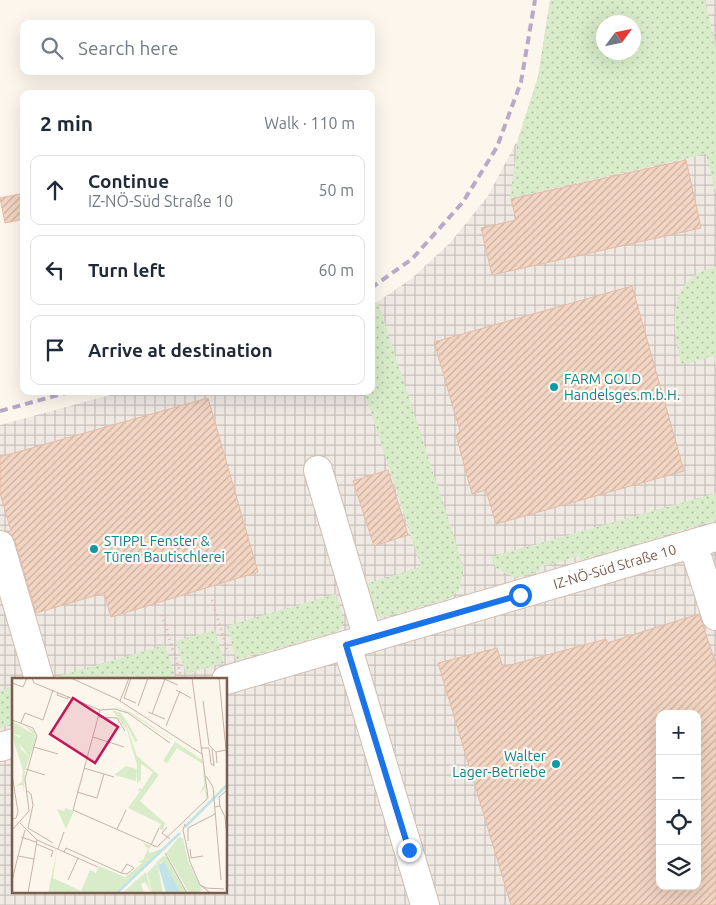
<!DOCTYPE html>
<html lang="en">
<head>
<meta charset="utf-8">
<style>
  body { margin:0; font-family:Ubuntu,sans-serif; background:#f6f6f7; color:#1f2937 }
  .controls { position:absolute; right:15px; bottom:15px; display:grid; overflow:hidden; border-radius:10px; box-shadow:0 5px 20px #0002 }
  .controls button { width:45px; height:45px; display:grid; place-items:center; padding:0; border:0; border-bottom:1px solid #e0e1e3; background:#fff; color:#1f2937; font:25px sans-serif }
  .compass { position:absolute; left:596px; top:15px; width:45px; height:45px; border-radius:50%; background:#fff; box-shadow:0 5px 20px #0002; rotate:57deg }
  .stop { position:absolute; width:15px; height:15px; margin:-11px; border:4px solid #1a73e8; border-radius:50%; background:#fff }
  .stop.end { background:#1a73e8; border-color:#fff; box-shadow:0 1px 5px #0008 }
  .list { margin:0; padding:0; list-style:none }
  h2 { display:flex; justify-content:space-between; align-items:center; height:65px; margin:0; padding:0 20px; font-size:21px }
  h2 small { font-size:16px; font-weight:400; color:#747a83 }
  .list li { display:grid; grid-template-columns:32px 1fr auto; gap:15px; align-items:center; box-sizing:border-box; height:70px; margin:0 10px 10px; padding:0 10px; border:1px solid #e0e1e3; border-radius:10px }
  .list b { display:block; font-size:19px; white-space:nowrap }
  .list p { margin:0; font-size:16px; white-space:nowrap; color:#747a83 }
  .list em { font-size:16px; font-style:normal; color:#747a83 }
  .icon { flex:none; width:28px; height:28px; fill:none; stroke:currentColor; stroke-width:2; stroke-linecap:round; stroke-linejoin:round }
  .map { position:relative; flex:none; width:716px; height:905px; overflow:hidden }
  .search { position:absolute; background:#fff; box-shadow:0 5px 20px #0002; left:20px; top:20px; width:355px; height:55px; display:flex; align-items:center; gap:12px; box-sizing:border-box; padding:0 18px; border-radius:10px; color:#747a83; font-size:19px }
  .panel { position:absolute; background:#fff; box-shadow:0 5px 20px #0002; left:20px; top:90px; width:355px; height:305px; border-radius:10px }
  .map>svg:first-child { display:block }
</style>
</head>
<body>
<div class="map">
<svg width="716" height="905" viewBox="0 0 716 905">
  <defs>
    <pattern id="industrial-grid" width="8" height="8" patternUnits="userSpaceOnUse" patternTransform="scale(1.25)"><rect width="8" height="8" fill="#efe9e4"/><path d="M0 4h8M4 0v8" fill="none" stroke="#c7c0bb"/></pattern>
    <pattern id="grass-dots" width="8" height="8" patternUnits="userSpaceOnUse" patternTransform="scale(1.25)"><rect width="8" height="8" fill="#d8ecc9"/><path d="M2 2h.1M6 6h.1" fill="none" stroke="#b4c2a5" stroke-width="1.8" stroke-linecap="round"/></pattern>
    <pattern id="building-hatch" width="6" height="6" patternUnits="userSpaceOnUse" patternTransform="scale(1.25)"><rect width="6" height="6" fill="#f3d5c3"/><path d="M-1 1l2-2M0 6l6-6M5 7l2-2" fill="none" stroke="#cab0a1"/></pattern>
  </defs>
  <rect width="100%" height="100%" fill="#fdf6ec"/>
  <path fill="url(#industrial-grid)" fill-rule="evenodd" d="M550,0H716V905H0V425L125,391H371V306L411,279L450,243L488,196L518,139L538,77ZM604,22H634V52H604ZM14,679H226V891H14ZM660,714H697V886H660Z"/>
  <g fill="url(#grass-dots)" fill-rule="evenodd">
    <path d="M550,0H705L716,47V194L706,154L510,198L518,139L538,77ZM634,22V52H604V22Z"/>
    <path d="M716,267V366L713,356L682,365C671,326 666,277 716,267Z"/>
    <path d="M378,302L464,568L459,591L450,598L381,618L374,614L365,584L421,567L364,391H371V306Z"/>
    <path d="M716,493V520L581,560L579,556L540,567V571L516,578L496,568L491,557Z"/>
    <path d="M336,594L344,622L339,631L236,660L227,626Z"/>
    <path d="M215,630L224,663L186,674L176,641Z"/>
    <path d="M165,645L175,676L167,679L53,678Z"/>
    <path d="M14,686V723L0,728V691Z"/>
  </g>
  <g fill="url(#building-hatch)" stroke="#e6bba3" fill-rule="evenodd">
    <path d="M686,160L701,228L492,275L481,228L516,220L511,199Z"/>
    <path d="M24,193V219L5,223L0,198Z"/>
    <path d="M632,286L684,471L496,524L486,490L472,494L456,435L460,431L434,342Z"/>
    <path d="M208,398L258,572L111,617L104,593L36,613L15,541L6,531H11L0,493V457Z"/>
    <path d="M388,470L408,535L374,546L353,481Z"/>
    <path d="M699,614L716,664V905H511L438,663L497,648L503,667L606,639L607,643ZM660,714H697V886H660Z"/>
  </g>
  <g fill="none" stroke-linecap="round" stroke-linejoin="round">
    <defs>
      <g id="minor">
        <path d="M318,470L368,639"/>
        <path d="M693,544L716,616"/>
        <path d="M0,545L39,679"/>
        <path d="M347,645L425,905"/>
        <path id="s1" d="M226,680L716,537"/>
        <path d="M0,747L14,743"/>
      </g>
    </defs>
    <use href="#minor" stroke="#d1beb0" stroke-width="30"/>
    <g stroke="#d9b8a5" stroke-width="3" stroke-dasharray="1 4" stroke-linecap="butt">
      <path d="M212,600L228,653"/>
      <path d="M162,615L182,679"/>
    </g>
    <use href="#minor" stroke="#fff" stroke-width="28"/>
    <g stroke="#b9a8c9" stroke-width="4" stroke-dasharray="8 5" stroke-linecap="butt">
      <path d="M371,288L412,259L463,202L497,147L521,82L535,0"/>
      <path d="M0,411L73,391"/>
    </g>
  </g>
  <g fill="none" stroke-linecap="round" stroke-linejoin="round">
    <path stroke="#1a73e8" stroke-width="6" d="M409,850L346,645L520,595"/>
  </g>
  <g fill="#0f9aa8" stroke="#fffaf3" stroke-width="2">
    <circle cx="554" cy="387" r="5"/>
    <circle cx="94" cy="549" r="5"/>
    <circle cx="556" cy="764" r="5"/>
  </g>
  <g text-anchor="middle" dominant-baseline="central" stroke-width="4.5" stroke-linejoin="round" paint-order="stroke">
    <g font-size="14" fill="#0d838f" stroke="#fffaf3" text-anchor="start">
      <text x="564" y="379">FARM GOLD<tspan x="564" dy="16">Handelsges.m.b.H.</tspan></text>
      <text x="104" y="541">STIPPL Fenster &amp;<tspan x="104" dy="16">Türen Bautischlerei</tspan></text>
      <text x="546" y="756" text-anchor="end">Walter<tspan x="546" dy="16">Lager-Betriebe</tspan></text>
    </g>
    <g font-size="14" fill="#7a5c4d" stroke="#fffaf3">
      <text stroke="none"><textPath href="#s1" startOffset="405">IZ-NÖ-Süd Straße 10</textPath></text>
    </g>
  </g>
  <g transform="translate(12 678)">
    <rect width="215" height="215" fill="#fdf6ec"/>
    <path d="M95,25L120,35L189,81L191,83L196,115L194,121L193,110L187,117L192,107L191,86L165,70L155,85L151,83L163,64L119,36ZM100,32L109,35L116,45L126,63L123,64L113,43L125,78L147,97L128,123L153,145L151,153L147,150L149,146L116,130L129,112L126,113L127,110L130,111L141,94L129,86V102L125,105V87L115,52ZM0,43L23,57L16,78L0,55L7,59L18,54L9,50L0,52ZM53,130L62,133L54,151L45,131L52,133ZM167,159L171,160L176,183L190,212L185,215H177L154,175ZM131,165L140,168L136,171L138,175L151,170L104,215H36L45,172L41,200L69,213L78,192L84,195L87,188L113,199L127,188L130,185L126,184L131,182L136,171ZM144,186L151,215H140L135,195Z" fill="#d8ecc9"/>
    <path d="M12,47L21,52L23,55L24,61L13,93L12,115L11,107L3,108L10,104L11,93L0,57L6,60L9,71L16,78L23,57ZM9,50L18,54L19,61L0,55V52ZM114,88L125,91L124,103L102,97Z" fill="#d8ecc9"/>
    <path d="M151,178L155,179L175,215H169L150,184L146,187L151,215L144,185ZM134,194L139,215L133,204L129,206L132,215H110Z" fill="#d8ecc9"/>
    <path d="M152,184L169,215H154L146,187Z" fill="#bfe3e8"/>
    <path fill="none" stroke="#bfe3e8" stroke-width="2.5" d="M173,149L215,107M105,215L168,155"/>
    <path fill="none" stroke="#c5b3a7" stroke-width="1" d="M20,0L22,5L88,32L61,132L145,169L196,120L180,0M59,0L105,21L190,76M119,0L112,20L124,25M150,0L166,7M207,0L214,72M0,5L11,9L15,0M164,12L179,20M46,15L45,17L56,21V18M108,23L117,0M191,23L197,67L204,74M126,28L136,0M88,32L103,31L116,35L158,65M136,34L153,41M140,36L153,1M87,39L105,40L113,53M0,42L21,50L25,58L13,101L17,133L0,152M9,45L13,35L31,42L41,12M154,48L168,13M81,59L112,69M22,69L46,76M189,70H197L199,86L202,88M200,71L202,88M205,85L204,74L214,72L215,79M72,90L102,99M14,91L33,97M0,96L6,134L4,140L0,141M194,98L201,109L209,202M14,112L19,116L21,127L16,150L41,165M65,114L85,120L92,96M208,128L207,119L215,112M203,129L208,128L213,139L215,159M8,145L25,162L86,189M173,146L171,152L178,184L188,207L197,214M155,149L150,155L158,161M105,151L114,132M13,152L6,178L22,181L25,162M9,159L24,164M176,163V150L203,136M25,166L41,173L39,179M139,167L147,150M46,171L52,154M178,171L179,180L191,178M52,174L54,170L109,195L115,186L122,190L115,196L109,195M153,175L175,215M56,202L66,180M0,203L6,178M188,207L194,210L212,211M16,215L22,181"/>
    <path fill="#c2185b" fill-opacity="0.15" stroke="#c2185b" stroke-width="2.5" d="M61,20L106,49L83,85L38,56Z"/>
    <rect width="215" height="215" fill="none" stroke="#7a5c4d" stroke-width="2.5"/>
  </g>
</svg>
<div class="controls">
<button>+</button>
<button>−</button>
<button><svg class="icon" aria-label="locate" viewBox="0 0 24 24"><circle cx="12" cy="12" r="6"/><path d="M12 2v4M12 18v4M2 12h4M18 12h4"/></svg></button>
<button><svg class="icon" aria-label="layers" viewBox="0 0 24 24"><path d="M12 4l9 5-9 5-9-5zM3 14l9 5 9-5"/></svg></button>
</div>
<svg class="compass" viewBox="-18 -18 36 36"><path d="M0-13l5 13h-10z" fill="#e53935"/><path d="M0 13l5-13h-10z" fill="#747a83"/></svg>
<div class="stop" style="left:520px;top:595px"></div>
<div class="stop end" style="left:409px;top:850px"></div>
<div class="search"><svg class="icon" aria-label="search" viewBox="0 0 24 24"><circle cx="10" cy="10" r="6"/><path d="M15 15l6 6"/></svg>Search here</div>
<section class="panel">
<h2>2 min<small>Walk · 110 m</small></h2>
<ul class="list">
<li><svg class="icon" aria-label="ahead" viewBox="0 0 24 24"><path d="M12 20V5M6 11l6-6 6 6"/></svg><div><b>Continue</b><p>IZ-NÖ-Süd Straße 10</p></div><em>50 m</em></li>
<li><svg class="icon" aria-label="left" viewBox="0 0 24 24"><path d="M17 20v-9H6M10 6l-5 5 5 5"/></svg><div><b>Turn left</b></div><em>60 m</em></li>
<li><svg class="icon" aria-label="arrive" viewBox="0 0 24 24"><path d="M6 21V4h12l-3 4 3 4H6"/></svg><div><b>Arrive at destination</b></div></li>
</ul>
</section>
</div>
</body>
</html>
